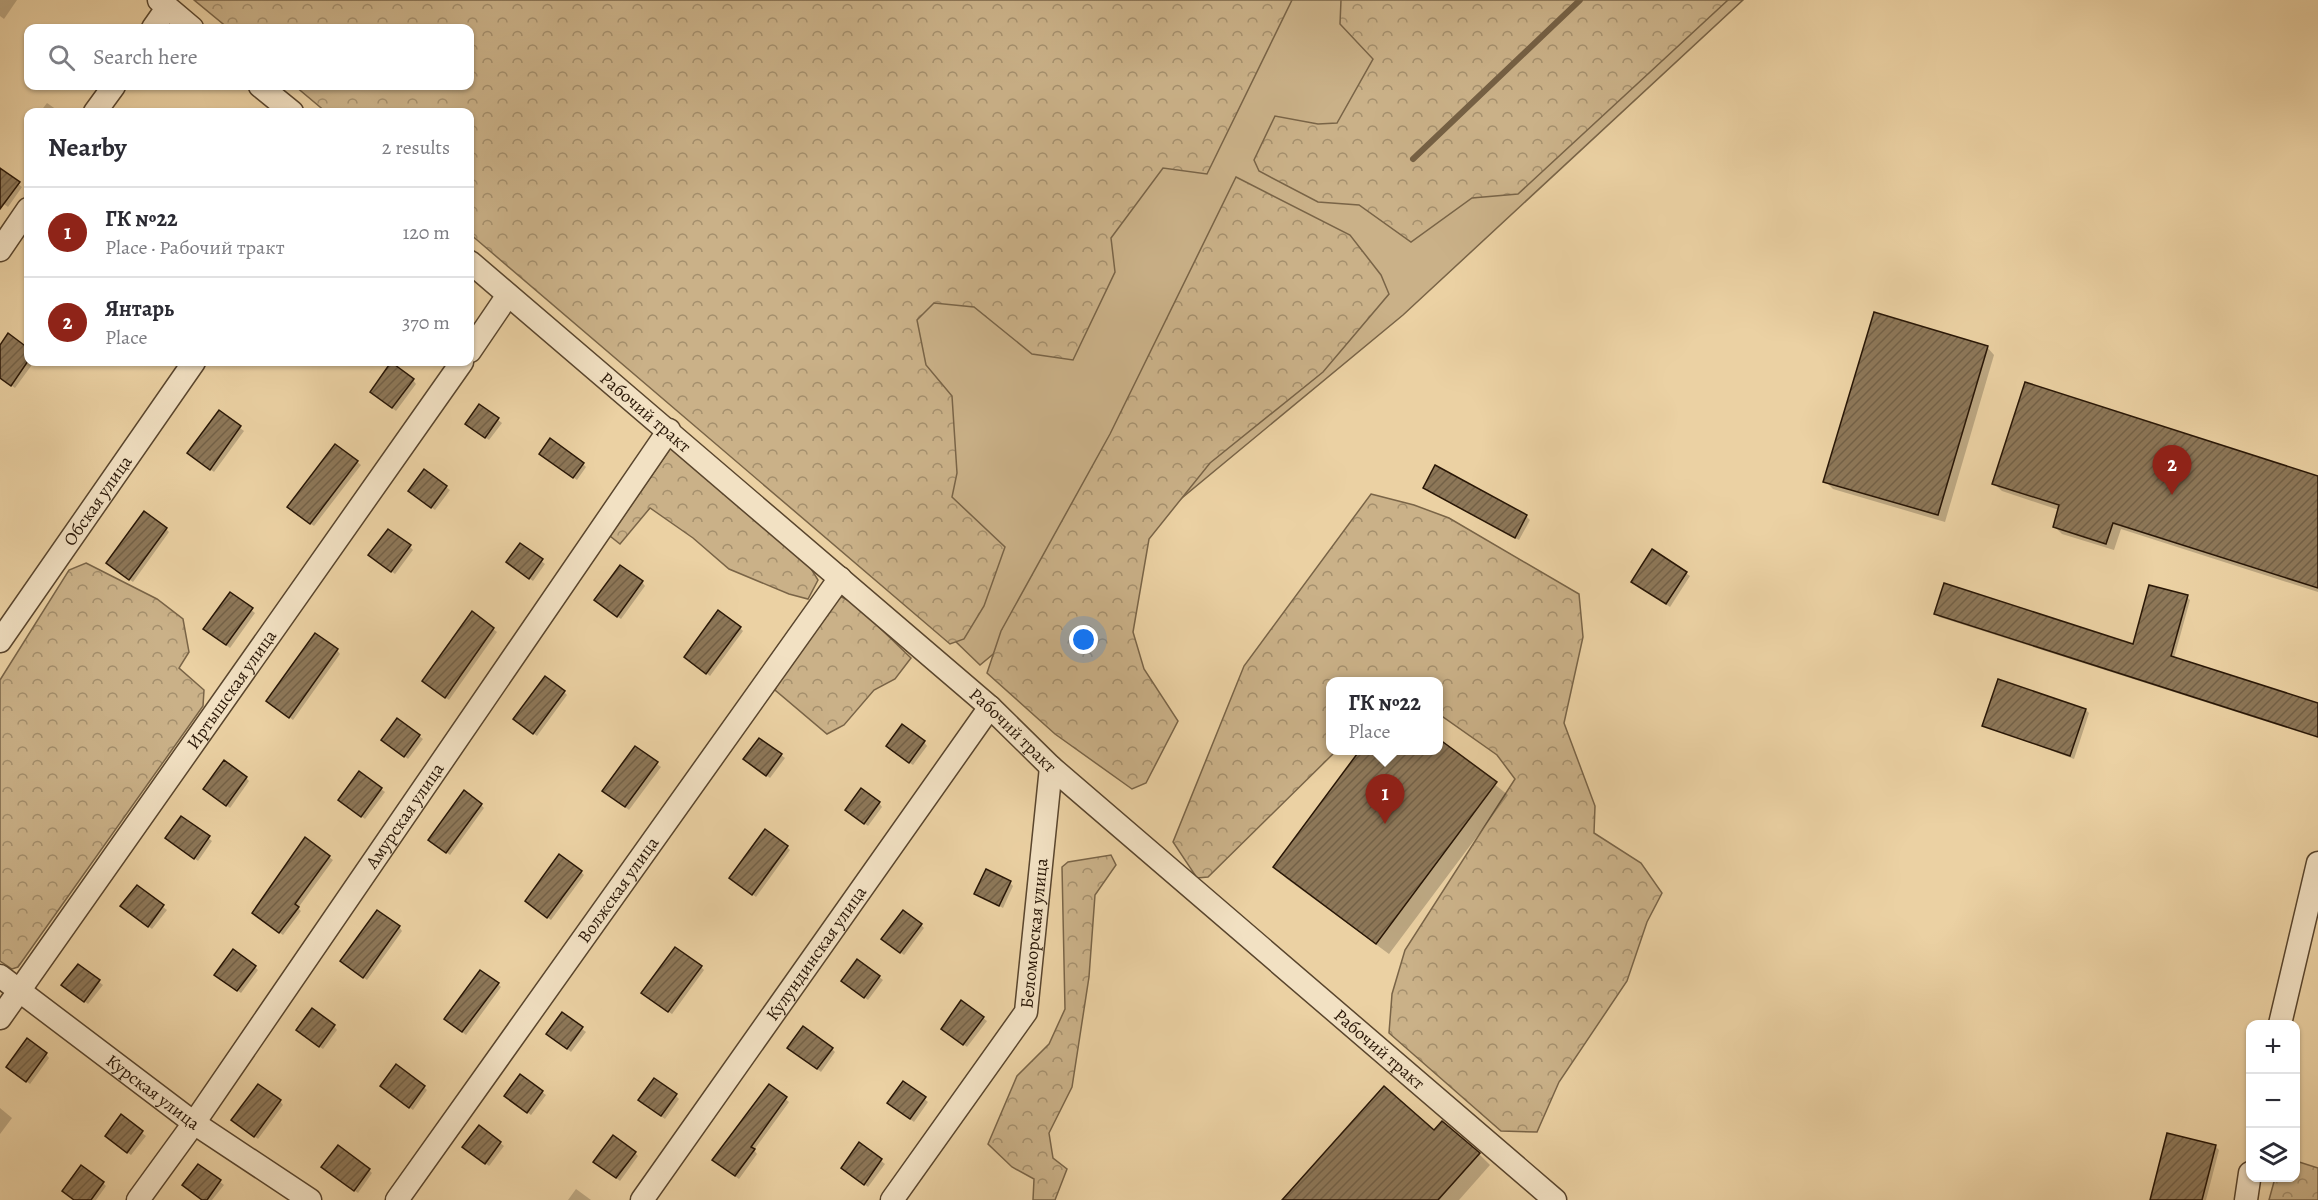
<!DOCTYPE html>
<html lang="en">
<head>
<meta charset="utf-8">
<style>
  body { margin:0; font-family:Alegreya,serif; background:#f7f7f7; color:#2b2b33 }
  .controls { position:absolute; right:18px; bottom:18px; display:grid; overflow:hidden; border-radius:12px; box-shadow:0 2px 4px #0004 }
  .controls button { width:54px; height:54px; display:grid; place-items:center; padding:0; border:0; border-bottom:2px solid #e1e1e2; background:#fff; color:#2b2b33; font:30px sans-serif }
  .you { position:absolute; left:1084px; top:640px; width:21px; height:21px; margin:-15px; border:4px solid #fff; border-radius:50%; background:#1a73e8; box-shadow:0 0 0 9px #1a73e833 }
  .badge { display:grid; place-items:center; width:39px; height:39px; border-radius:50%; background:#8f2418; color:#fff; font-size:20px; font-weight:700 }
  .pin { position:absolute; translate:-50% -50px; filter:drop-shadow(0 2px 3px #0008) }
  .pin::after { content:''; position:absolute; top:32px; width:21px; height:18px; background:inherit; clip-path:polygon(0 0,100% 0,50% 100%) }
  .popup { position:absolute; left:1326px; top:677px; width:117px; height:78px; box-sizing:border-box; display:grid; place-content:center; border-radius:12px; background:#fff; filter:drop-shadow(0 2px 4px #0005); font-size:20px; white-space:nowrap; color:#7c7c81 }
  .popup b { font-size:22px; color:#2b2b33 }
  .popup::after { content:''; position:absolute; left:50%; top:100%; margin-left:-12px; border:12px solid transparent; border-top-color:#fff }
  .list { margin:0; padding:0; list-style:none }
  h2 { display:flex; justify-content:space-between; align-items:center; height:78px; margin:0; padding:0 24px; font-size:26px }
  h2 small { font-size:20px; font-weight:400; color:#7c7c81 }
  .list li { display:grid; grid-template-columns:39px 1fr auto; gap:18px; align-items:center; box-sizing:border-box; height:90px; padding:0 24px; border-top:2px solid #e1e1e2 }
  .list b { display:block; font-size:22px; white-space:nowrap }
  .list p { margin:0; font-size:20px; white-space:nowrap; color:#7c7c81 }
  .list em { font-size:20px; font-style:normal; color:#7c7c81 }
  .icon { flex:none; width:33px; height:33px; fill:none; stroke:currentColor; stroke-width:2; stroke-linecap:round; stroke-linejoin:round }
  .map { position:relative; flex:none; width:2318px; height:1200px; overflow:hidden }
  .search { position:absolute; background:#fff; box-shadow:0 2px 4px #0004; left:24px; top:24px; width:450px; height:66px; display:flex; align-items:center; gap:15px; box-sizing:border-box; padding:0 21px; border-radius:12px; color:#7c7c81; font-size:22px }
  .panel { position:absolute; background:#fff; box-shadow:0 2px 4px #0004; left:24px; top:108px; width:450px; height:258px; border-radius:12px }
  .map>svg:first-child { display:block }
</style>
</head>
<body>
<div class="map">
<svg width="2318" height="1200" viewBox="0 0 2318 1200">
  <defs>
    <pattern id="forest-crowns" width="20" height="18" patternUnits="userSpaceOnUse" patternTransform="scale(1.5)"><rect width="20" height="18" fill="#cab188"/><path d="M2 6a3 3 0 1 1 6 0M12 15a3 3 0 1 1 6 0" fill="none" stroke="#a48f6d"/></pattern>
    <pattern id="building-hatch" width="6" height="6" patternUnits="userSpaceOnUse" patternTransform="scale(1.5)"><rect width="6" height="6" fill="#8d7758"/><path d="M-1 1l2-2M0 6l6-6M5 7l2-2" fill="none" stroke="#736147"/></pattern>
  </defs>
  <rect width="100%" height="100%" fill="#ebd1a3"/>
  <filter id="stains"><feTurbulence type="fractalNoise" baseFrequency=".00333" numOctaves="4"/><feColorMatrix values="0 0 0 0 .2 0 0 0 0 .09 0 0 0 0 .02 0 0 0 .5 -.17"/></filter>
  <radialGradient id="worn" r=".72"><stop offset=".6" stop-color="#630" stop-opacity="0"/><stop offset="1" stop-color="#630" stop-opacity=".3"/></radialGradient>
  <path fill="#cab188" stroke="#796447" stroke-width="1.5" d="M288,0H1743L1403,315L980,665L470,174V28Z"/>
  <g fill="url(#forest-crowns)" stroke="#796447" stroke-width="1.5">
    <path d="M194,0H1292L1207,174L1163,168L1111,238L1115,272L1073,360L1032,354L974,307L934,303L917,320L926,365L952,396L957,473L952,497L1005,547L984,606L964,639L950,644L470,234V112H326L295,86H470V28H228Z"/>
    <path d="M1341,0H1728L1518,194L1472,198L1411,242L1359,205L1318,202L1259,171L1254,160L1275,116L1318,124L1337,123L1373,59L1340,24Z"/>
    <path d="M1236,177L1350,235L1381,275L1389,294L1323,372L1210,463L1149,539L1133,632L1144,669L1178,721L1146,783L1132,789L1055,734L987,673L1001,631L1110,434Z"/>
    <path d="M676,448L810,567L818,580L808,599L789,594L729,569L693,538L650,508L620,544L610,536L670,449Z"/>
    <path d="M1371,494L1414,505L1449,518L1579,594L1583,637L1564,723L1595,806L1594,833L1641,863L1662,893L1647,922L1627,981L1559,1082L1537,1132L1501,1131L1389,1033L1392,994L1405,950L1515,779L1497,755L1439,714V682H1331V750L1336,751L1208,877L1197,878L1173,842L1244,666Z"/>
    <path d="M86,563L157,599L183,619L189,652L179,668L204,690L203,706L18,967L12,969L0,961V680L69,570Z"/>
    <path d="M839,596L853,602L911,658L895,679L874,690L844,725L827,734L775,690L781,678Z"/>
    <path d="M1111,855L1116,865L1095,895L1089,977L1072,1087L1049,1133L1053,1158L1067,1169L1055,1200H1033L1034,1179L1012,1167L988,1144L1017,1076L1049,1044L1065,1009L1062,867L1068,862Z"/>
    <path d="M2296,1161L2318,1168V1200H2269L2275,1178H2296Z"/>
  </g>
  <g fill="#0003">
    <path d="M0,0H17L4,19L0,16Z"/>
    <path d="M47,103L60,112H40Z"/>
    <path d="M0,170L22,187L8,207L0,201Z"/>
    <path d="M9,336L28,350V362H34L15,388L0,377V348Z"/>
    <path d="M1987,347L1994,355L1945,522L1833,489L1825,481Z"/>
    <path d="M413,380L416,384L396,411L375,395Z"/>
    <path d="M480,406L502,423L489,440L470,427Z"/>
    <path d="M219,412L244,431L214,472L192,456Z"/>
    <path d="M544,457L583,464L586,467L577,480Z"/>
    <path d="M357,462L361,465L314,526L292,511Z"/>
    <path d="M1436,467L1526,516L1530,520L1519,540L1428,491Z"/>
    <path d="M2318,478V592L2121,529L2114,550L2062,534L2054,526L2059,510L2002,491L1994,484Z"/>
    <path d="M446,487L450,490L435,510L414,494Z"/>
    <path d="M166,529L169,532L133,582L112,567Z"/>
    <path d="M520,545L545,564L533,581L512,565Z"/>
    <path d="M410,547L413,550L395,574L374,558Z"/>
    <path d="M1653,551L1690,576L1670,607L1637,585Z"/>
    <path d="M642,582L645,586L621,619L599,604Z"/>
    <path d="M231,594L255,613L230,648L208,632Z"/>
    <path d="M2187,597L2190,600L2174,658L2318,704V738L1939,617L1936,614L2134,646Z"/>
    <path d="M740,628L743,631L710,676L689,660Z"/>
    <path d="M493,629L497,632L449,700L427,685Z"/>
    <path d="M337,650L340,654L293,720L272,704Z"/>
    <path d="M564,692L567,695L537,736L518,722Z"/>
    <path d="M2086,710L2089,713L2074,759L1984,726Z"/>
    <path d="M419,736L423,739L408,759L387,743Z"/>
    <path d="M760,740L785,758L770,778L749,763Z"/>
    <path d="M1439,740L1508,795L1389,954L1287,879L1275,867L1439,750Z"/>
    <path d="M924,742L927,746L913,765L891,750Z"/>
    <path d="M636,748L661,767L629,810L608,794Z"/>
    <path d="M246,778L249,781L230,808L208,792Z"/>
    <path d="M381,789L385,792L365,819L344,803Z"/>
    <path d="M879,803L882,807L868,826L850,814Z"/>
    <path d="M481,805L484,808L450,855L433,843Z"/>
    <path d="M182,818L212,841L198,861L171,841Z"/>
    <path d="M305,840L333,860L298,908L301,911L283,935L257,916Z"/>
    <path d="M787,847L790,850L756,897L734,881Z"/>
    <path d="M581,872L584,875L551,920L530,905Z"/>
    <path d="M1010,883L1013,886L1003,908L976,893Z"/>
    <path d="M137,887L167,910L152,929L126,910Z"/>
    <path d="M921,925L924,928L904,955L886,942Z"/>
    <path d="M399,927L402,931L367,980L345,965Z"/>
    <path d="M78,966L103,985L88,1004L67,988Z"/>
    <path d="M255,967L258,970L241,993L220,978Z"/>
    <path d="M701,967L704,970L672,1014L647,997Z"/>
    <path d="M879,977L883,980L868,1000L847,984Z"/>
    <path d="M498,984L501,987L466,1035L449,1022Z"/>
    <path d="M563,1014L586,1032L571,1052L552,1037Z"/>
    <path d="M983,1018L987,1021L967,1047L946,1032Z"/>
    <path d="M334,1026L337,1030L323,1049L301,1034Z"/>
    <path d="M832,1049L835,1052L821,1072L793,1051Z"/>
    <path d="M46,1054L49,1058L30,1084L11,1071Z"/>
    <path d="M521,1076L546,1095L531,1115L510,1099Z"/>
    <path d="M904,1083L928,1102L914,1122L892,1106Z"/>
    <path d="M769,1086L789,1102L754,1150L757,1154L739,1179L717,1163Z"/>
    <path d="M424,1087L427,1090L413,1110L385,1090Z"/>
    <path d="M676,1096L679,1099L665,1119L643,1103Z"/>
    <path d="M280,1101L283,1105L258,1139L236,1124Z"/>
    <path d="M0,1108L12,1118L0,1134Z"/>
    <path d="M121,1117L146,1136L131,1155L110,1140Z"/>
    <path d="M1434,1132L1479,1154L1490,1165L1459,1200H1284Z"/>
    <path d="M500,1143L504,1146L489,1166L468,1150Z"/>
    <path d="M860,1144L885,1164L868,1187L846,1171Z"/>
    <path d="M2215,1146L2219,1150L2206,1200H2152Z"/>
    <path d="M635,1153L638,1156L620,1181L599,1165Z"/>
    <path d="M199,1166L224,1185L212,1200H203Z"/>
    <path d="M369,1170L372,1173L358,1193L327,1171Z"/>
    <path d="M103,1183L106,1186L96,1200H75Z"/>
    <path d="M576,1189L591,1200H568Z"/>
  </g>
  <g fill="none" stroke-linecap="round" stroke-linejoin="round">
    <path stroke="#756044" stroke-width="6" d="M1413,159L1580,0"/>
  </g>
  <g fill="url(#building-hatch)" stroke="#281606" stroke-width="1.5">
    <path d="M0,168L20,182L0,209Z"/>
    <path d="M1874,312L1988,346L1938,515L1823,482Z"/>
    <path d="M8,333L28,348V361L11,386L0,378V345Z"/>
    <path d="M391,362L414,379L392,408L370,392Z"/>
    <path d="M2025,382L2318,476V588L2113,523L2106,544L2053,527L2059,505L1992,484Z"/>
    <path d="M479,404L499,418L485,438L465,424Z"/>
    <path d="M219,410L241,426L210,470L187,453Z"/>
    <path d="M550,438L584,463L573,478L539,454Z"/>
    <path d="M335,444L358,461L310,524L287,507Z"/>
    <path d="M1435,465L1527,515L1515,538L1423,488Z"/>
    <path d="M424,469L447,486L431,508L408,491Z"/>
    <path d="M144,511L167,528L129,580L106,563Z"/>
    <path d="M388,529L411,545L391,572L368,555Z"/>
    <path d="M520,543L543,559L529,579L506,562Z"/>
    <path d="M1652,549L1687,572L1666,604L1631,582Z"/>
    <path d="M620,565L643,581L617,617L594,600Z"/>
    <path d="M1944,583L2133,644L2149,585L2188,595L2171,656L2318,703V737L1934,614Z"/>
    <path d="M230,592L253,608L226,645L203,629Z"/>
    <path d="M718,610L741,627L706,674L684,657Z"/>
    <path d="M472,611L494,628L445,698L422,681Z"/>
    <path d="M315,633L338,649L289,718L266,701Z"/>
    <path d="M545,676L565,691L533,734L513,719Z"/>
    <path d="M1998,679L2086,709L2070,756L1982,726Z"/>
    <path d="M397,718L420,735L404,757L381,740Z"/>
    <path d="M902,724L925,741L909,763L886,746Z"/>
    <path d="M759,738L782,754L766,776L743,759Z"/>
    <path d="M1439,739L1497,782L1376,944L1273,867L1360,750H1439Z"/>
    <path d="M635,746L658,762L625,807L602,791Z"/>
    <path d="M224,760L247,777L226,806L203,789Z"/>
    <path d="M359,771L382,788L361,817L338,800Z"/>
    <path d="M861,788L880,802L864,824L845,810Z"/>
    <path d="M464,790L482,804L446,853L428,840Z"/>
    <path d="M181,816L210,836L194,859L165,838Z"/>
    <path d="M765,829L788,846L752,895L729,878Z"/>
    <path d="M305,837L330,856L295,904L299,907L279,933L252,913Z"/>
    <path d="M559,854L582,871L547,918L525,901Z"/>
    <path d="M986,869L1011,881L999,906L974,894Z"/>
    <path d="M137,885L164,905L148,927L120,906Z"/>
    <path d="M377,910L400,926L363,978L340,961Z"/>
    <path d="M903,910L922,924L900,953L881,939Z"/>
    <path d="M675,947L702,966L668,1012L641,993Z"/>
    <path d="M233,949L256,966L237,991L214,975Z"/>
    <path d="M857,959L880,976L864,998L841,981Z"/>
    <path d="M78,964L100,980L84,1002L61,985Z"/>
    <path d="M480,970L499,983L462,1032L444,1019Z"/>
    <path d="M961,1000L984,1017L963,1045L941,1029Z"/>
    <path d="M312,1008L335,1025L319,1047L296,1030Z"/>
    <path d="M562,1012L583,1027L567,1049L546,1034Z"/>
    <path d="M803,1026L833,1048L817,1069L787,1048Z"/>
    <path d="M27,1038L47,1053L26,1082L6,1067Z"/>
    <path d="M396,1064L425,1086L409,1108L380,1086Z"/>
    <path d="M520,1074L543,1091L527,1113L504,1096Z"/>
    <path d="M654,1078L677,1094L661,1116L638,1100Z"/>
    <path d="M903,1081L926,1097L910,1119L887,1103Z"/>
    <path d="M258,1084L281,1100L254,1137L231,1120Z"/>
    <path d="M769,1084L787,1097L751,1147L755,1149L735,1176L712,1160Z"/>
    <path d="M1384,1086L1434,1130L1442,1121L1480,1153L1438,1200H1282Z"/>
    <path d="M121,1114L143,1131L127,1153L105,1136Z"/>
    <path d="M479,1125L501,1142L485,1164L462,1147Z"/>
    <path d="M2167,1133L2216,1145L2202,1200H2150Z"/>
    <path d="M613,1135L636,1152L616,1178L593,1162Z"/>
    <path d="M859,1142L882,1159L864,1185L841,1168Z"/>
    <path d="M338,1145L370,1169L354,1191L321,1167Z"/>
    <path d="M198,1164L221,1180L207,1200H202L182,1185Z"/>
    <path d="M81,1165L104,1182L91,1200H74L62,1191Z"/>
  </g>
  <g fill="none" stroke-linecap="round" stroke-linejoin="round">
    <defs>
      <g id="minor">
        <path d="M159,0L192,28"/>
        <path d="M153,28L167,8"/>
        <path d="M260,86L292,112"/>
        <path d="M95,112L114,86"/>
        <path d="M0,250L28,209"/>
        <path id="s1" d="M470,262L990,707L1051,767L1555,1200"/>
        <path d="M470,351L508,295"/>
        <path id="s2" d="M0,641L194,362"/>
        <path id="s3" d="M0,976L194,1123L310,1200"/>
        <path id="s4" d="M0,1018L462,362"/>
        <path d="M2280,1024L2318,863"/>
        <path id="s5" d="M138,1200L194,1123L669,430"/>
        <path id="s6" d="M397,1200L840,578"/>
        <path id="s7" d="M642,1200L990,707"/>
        <path id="s8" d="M892,1200L1026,1012L1051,767"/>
        <path d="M2246,1200L2250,1173"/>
      </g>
    </defs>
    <use href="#minor" stroke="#59452d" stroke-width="25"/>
    <use href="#minor" stroke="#f2e1c3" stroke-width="22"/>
  </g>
  <g text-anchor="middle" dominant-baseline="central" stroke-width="5" stroke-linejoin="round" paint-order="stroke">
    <g font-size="18" fill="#281606" stroke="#f2e1c3">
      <text stroke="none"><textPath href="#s1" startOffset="231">Рабочий тракт</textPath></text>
      <text stroke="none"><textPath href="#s2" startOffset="171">Обская улица</textPath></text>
      <text stroke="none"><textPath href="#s4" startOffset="402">Иртышская улица</textPath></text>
      <text stroke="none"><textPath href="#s1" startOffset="717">Рабочий тракт</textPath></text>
      <text stroke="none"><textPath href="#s5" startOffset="468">Амурская улица</textPath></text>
      <text stroke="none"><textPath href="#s6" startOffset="381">Волжская улица</textPath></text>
      <text stroke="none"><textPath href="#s8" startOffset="310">Беломорская улица</textPath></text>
      <text stroke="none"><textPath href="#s7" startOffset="302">Кулундинская улица</textPath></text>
      <text stroke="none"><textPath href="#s1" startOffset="1203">Рабочий тракт</textPath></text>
      <text stroke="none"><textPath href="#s3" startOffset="192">Курская улица</textPath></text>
    </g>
  </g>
  <rect width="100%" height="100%" filter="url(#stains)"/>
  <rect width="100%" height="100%" fill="url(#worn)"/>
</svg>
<div class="controls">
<button>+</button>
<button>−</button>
<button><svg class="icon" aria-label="layers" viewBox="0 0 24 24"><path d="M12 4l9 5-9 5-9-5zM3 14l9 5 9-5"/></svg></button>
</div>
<div class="you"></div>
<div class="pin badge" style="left:1385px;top:824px">1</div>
<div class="popup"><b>ГК №22</b>Place</div>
<div class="pin badge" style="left:2172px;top:495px">2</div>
<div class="search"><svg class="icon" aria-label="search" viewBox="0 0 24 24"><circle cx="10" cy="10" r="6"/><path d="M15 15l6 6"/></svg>Search here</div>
<section class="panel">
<h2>Nearby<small>2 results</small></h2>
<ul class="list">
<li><span class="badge">1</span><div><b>ГК №22</b><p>Place · Рабочий тракт</p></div><em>120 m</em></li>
<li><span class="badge">2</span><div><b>Янтарь</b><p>Place</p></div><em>370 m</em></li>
</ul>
</section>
</div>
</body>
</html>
